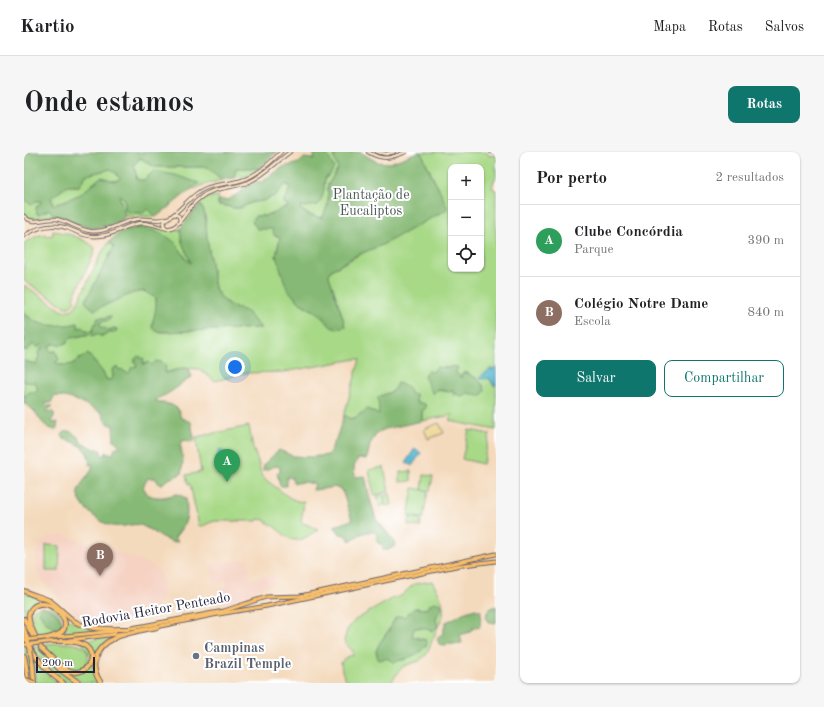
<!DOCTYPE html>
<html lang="pt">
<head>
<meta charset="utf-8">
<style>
  body { margin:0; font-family:"Old Standard TT",serif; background:#f6f6f6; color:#202124 }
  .controls { position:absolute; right:12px; top:12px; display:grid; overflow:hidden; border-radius:8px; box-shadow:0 1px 3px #0004 }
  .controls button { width:36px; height:36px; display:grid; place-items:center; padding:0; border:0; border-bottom:1px solid #e0e0e0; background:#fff; color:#202124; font:20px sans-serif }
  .scale { position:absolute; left:12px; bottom:10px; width:59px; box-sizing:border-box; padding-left:4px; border:2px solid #22223b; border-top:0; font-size:11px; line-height:14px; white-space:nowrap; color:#22223b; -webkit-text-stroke:3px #fff; paint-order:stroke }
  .you { position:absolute; left:211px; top:215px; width:14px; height:14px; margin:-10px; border:3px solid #fff; border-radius:50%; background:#1a73e8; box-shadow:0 0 0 6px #1a73e833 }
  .badge { display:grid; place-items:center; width:26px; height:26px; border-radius:50%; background:#0f766e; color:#fff; font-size:13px; font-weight:700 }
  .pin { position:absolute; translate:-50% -33px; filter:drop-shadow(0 1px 2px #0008) }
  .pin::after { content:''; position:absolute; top:21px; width:14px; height:12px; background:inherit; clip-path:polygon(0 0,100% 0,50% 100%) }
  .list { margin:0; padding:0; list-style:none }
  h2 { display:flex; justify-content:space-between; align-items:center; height:52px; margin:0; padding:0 16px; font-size:17px }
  h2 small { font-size:13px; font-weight:400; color:#757577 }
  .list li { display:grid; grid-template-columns:26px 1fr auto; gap:12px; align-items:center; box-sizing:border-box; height:72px; padding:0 16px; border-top:1px solid #e0e0e0 }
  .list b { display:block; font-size:15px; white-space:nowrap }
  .list p { margin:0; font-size:13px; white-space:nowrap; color:#757577 }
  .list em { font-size:13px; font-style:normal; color:#757577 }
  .actions { display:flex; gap:8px; padding:12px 16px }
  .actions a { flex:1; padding:9px 0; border:1px solid #0f766e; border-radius:8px; text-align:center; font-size:14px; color:#0f766e }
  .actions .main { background:#0f766e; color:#fff }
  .icon { flex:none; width:22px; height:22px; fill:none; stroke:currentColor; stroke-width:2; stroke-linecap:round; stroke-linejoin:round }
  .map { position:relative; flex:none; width:472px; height:531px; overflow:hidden; border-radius:8px }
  header { display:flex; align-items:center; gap:24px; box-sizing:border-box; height:56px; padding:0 20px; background:#fff; border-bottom:1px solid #e0e0e0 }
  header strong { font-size:19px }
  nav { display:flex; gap:22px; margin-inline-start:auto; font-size:14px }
  .intro { display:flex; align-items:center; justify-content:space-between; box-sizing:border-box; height:96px; padding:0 24px }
  h1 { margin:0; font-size:28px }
  .button { padding:10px 18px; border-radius:8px; background:#0f766e; color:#fff; font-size:14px; font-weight:700 }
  main { display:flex; gap:24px; padding:0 24px }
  aside { flex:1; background:#fff; border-radius:8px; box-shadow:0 1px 3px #0004 }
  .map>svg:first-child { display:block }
</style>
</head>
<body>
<header>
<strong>Kartio</strong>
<nav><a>Mapa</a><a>Rotas</a><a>Salvos</a></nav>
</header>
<div class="intro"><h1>Onde estamos</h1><a class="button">Rotas</a></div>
<main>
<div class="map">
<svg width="472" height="531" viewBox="0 0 472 531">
  <rect width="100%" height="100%" fill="#fff"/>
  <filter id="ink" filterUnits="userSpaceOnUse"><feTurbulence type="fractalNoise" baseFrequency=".025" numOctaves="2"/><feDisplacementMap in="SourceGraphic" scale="8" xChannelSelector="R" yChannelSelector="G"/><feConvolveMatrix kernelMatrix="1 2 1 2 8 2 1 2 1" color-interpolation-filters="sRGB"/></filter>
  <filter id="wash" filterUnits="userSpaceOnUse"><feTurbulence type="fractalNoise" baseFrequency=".012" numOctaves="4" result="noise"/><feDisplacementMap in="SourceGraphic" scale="16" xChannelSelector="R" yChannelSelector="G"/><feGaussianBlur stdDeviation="0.9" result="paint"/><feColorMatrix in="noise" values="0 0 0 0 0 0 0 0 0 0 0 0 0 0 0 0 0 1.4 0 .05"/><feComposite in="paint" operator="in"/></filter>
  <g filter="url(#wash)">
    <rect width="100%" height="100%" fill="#f4dabd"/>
    <g fill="#f5d2c2">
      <path d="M27,383H39L125,411L131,415L135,420L138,427L139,435L138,444L130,462L119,467L107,469H85L69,468L60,466L55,464L26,437L17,427L13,421L12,400L15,399V393L17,390Z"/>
      <path d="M223,407L227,427L249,422L251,432L241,434V436L230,439L232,447L200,454L196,437L204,434L202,430L191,433L187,412Z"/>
    </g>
    <g fill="#a8d987" stroke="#657e61" fill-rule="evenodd">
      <path d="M300,0H313L310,6L314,16L304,33V46L303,55L298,66L285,63L276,57L277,54L300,37L301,26L306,23L303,2Z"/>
      <path d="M394,0H463L465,4L472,3V25L469,31L468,36L472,38V215C468,219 463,220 459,222L466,227L469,233H472V278L426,269L428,263L398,269V259L387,242L369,239L355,263L343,257L332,265L327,267L320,263L336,207H332L260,220L221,221L191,229L175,217L159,216L140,221L142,213H128L125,211L122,212H119L114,204L111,207V211L113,214L106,220L103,221L98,218H94L93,215L87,228H83L78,219L56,206C46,214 43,216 30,210L24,195L31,191L33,193L41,192L47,186L66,182L78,183L91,180L93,177L89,176C85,179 82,178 78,176L75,171L80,168L81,166H74L69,179L54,177V171C44,174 22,175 13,170C8,168 4,164 0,161V133L39,159L47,158L52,154L78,100L85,90L90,95L61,150L120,139L132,146C133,155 132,162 129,170L132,179L139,180L237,176L222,159L207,154L197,146L191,136L183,86L182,70L180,59L176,52L180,46L194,44V53L203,54L208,56H216L229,50L239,49L252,43L261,32L266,35L263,45L259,50L263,52L264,55C258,56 257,58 252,61C246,64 238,64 231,64L248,77L256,85L252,104L276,151L297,163L307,175L313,177L320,174L319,166L305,124L306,119L344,98L418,43L408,24L399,4V2ZM427,15H457V117H427ZM420,215C427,217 432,221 437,226L441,220L454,227V228C458,231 460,234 461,238C455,240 450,243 444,241L437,244L433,242L430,239L425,240L412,238L409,242L406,235L404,234V230L405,220L408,221L411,218Z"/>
      <path d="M116,6L131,15H184L192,23L199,28L179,33L162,41L174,31L113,28L110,13Z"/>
      <path d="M212,16H235C227,23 220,25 210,26Z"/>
      <path d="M87,17L91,20L97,27L90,29L77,25L57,42L30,53L27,46L43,34H55L62,23Z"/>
      <path d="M94,42L101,47V57H124L132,65L118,64L104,65L101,63Z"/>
      <path d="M0,46L1,48L17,49L16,52L12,55L13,62L25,57L31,64C29,64 27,64 25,64C16,64 7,70 0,62Z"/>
      <path d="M122,73C137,75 140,81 156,77L158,90L168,112L163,108L156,98L150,90L122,77L110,76Z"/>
      <path d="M29,79C45,81 59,86 71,96L70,101L49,146L51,148L46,155H42L0,129V91L13,84L21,82V84L29,83Z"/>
      <path d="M9,192L13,195H15L16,193L17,192L18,197L12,212L0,209V198H4Z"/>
      <path d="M0,226L11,229C12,234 15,235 12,240L2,244L0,243Z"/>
      <path d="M225,274L229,296L234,309L238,325L266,346L273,349L280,350L277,370L284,373L294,377C265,400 266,382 241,369V368L234,367L233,369H191C186,370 182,373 176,375L175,374L166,332H164L162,323L177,320L172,288V285Z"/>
      <path d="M445,278L466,282L459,312L438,307Z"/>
      <path d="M360,315L365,340L350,343L345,318Z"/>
      <path d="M387,319V329L376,330V320Z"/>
      <path d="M400,323L409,324L406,339L398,337Z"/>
      <path d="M389,336L404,339L399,366L384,364Z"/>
      <path d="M366,342L368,353L362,354L360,345L361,353L356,354L353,344L359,343L360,344Z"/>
      <path d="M386,365L397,367L396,375L384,373Z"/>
      <path d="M22,393L36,394L35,419H22Z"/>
      <path d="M408,429C414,440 421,450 419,463L402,503L395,509L380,514L374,520L367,531H325C319,524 318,521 317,511C320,507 323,504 329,503L330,502C328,496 322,494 320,489L323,478L331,468L368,447L377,444L390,432ZM391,456L403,457L413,463L412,468L398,476H390L388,484L402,488L403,491L402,494L380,508L360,506L353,503L352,499C358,487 366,477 372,465H380Z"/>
      <path d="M0,440L28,452L46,468L73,479L36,483C42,479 42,474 42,467L21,450C9,450 5,455 2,466L0,461Z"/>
      <path d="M19,454C28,457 42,465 37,476C36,479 35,480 33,481C27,483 19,483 13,484C9,472 0,457 19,454Z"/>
      <path d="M91,484V485L81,490L70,510L75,531H59L40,518L55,521L68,506L57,489Z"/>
      <path d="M19,492C29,492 48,489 57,494C71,501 63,521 48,517C36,514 26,502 19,492Z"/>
      <path d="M13,493C24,508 36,521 52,531C49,531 45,531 42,530C31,525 13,505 8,494Z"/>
      <path d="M4,494L7,511L8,529L5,527L0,495Z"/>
      <path d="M10,507L23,522L34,531H17L11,530Z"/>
    </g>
    <g fill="#86b974" stroke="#546e58" fill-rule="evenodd">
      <path d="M0,0H253L235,16H212L210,26L199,28L192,23L184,15H131L116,6L110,13L113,28H120L130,19L151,23L175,31L132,65L124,57L119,61H105L101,57V47L95,43L101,63L99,67L84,74L71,76L52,72L42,66L31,64L25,57L21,60H18L16,62H13L12,55L16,52L17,49H12L7,53L1,48L0,46ZM87,17L91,20L96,27L90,29L77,25L57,42L30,53L27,46L43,34H55L62,23Z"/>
      <path d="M289,0C305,0 303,2 310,16L306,23L301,26C300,36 300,45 294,53L281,55L277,54L276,57L285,63L298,66L303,55L304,46V33L314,16L310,6L313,0H336L353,10L366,11L394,0L399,2V4L408,24L418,43L423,55L422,58L358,93L331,104L306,119L305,124L319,166L321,174L313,177L307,175L297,163L276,151L263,137L252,104L256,85L250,83L248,77H233L228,69L231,64H240L251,61L257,57L264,55L263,52L259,51L263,45L266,34L261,32L252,43L239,49L229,50L216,56H208L203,54L194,53V48H204L215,41L222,35L235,29L236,31L259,15L275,11L280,6L291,7Z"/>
      <path d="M176,52L180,59L182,70L183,86L191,136L197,146L207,154L222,159L237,176L139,180L132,179L128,176C129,165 133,159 132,146L120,139L109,141L70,158L61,150L90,95L85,90C89,86 94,81 100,79C115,72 137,79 149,89C157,95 159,106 167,111L158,90L156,77Z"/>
      <path d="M0,161C4,164 8,168 13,170C22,175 44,174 54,171V176L58,175L61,178L69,179L70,173L72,171L74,166H81L85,164L87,165V166L84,169H80L75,171L78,176H81L83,178H86L91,176L93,177L92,180L78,183V185L73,182L69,184L66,182L47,186L41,192L33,193L31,191L25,194L26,200L29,199H32L35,208L31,210C46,218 51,209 64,202L78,219L83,228H87L89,224L88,218L90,216L93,215L95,218L97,217L103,221L106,220L107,216L113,214L111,211V207L114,204L120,207L119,212H121L125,210L128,213L132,209L138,210L142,213L141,221L160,216L165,217L168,225C156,232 147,242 134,246L132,249L148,253L154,257L157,266L167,270L170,286L168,290L159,288L156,292C159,303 160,311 157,322L145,327L136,333L131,326H124L119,335L124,343C136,347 141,345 153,342L162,346C164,366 164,369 151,385V387L154,389L151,390H147L117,373C108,371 99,376 89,374C78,373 51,352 54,339C57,329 67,324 69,312L65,313C65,311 66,309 65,307C64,296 49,289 40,287L38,283C40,280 41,280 45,279L54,285L57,290L71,297H74L77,299L78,304L81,303L82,300L89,302L91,296L96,294L90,288L89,274C83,271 79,268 78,261C62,253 48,244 30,244L27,251H21L22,253L24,254H29L28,255L23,258V260L27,259L30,261V265L27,269L29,271L33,270C34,273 34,275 31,278C16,274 17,265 8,257C6,255 3,254 0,251V243L2,244L5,240H12C15,235 12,234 11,230C7,231 4,231 0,229V209L12,212L15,204L14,202L16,198L18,197L17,192L16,193L15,195H13L9,192L4,198H0Z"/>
      <path d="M428,214L431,215H434L432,220L436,225L437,226V223L441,220L454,227V228C458,231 460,234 461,238L458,243H453L451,242H448L444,241L437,244L433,242L430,243L429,242L430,239L412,238L409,242L406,236L404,234C403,227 396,224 405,218L406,220H408L411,218L412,215C416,216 420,215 424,216Z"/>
      <path d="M373,231L383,234L387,242H392V250L401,252L402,256L398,259V269L361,277L353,281L346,292L343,307L334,306L330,315L331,325L341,324L346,347L352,367L370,389L371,394L364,398H359V394L353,390V385L352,380C339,379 337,382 326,389L321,383L316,382L310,374L328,368L318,338L310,335L299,337L289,338L291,332L279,330L274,331H270L267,325H263V334H256L253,321L256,319V315C248,313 247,317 239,318L240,312L255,298L269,304L286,305L304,303L312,287L320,263L327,267L332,265L343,257L355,263L354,245L369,239Z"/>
      <path d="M410,450L417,452C419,460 415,458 413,464C411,467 413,471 414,474L409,479L398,476H390L388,484L395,487L402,488L403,491C400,501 380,508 370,510C365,507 362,505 356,508L354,507L352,499L355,492L365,478L372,465L376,464L380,465L391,456L402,457L404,454Z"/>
      <path d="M19,454C27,457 36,462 38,472L35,475L32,477L21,470L15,460L16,456Z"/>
      <path d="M472,454V471L465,470L463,469C461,460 464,457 472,454Z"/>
      <path d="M451,457L457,459L456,474L449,476L446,480L436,483L438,491L420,493L415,492L413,486L418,483L422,470L429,467L439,461Z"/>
    </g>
    <path fill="#eeda9e" stroke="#887e6c" d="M415,271L420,281L404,287L400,277Z"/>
    <g fill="#4fb4ce" stroke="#386b84">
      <path d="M472,215V233H469C466,224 465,227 456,227V225L464,219L467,216V218H469Z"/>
      <path d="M391,296L397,301L388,314L382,310Z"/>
      <path d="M197,297C199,301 203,303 208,302L207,311L201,309L202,305H201L200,309L192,307L195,300V298Z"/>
    </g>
  </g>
  <g filter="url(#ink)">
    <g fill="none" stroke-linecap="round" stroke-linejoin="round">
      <defs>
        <g id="secondary">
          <path d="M344,0C360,9 366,6 382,0"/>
          <path d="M353,0L362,2L370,0"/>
          <path d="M467,0H472"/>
          <path d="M150,62L155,64L156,69"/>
          <path d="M0,64C9,74 20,66 32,67C44,69 53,77 66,79C84,81 97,69 113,67C124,66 134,70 144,66C158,59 165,43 182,36C193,32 203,32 215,29C231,25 245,12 257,0"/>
          <path d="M142,76L139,72L143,66"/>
          <path d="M0,84C13,75 28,71 43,76C56,81 60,85 75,84C90,84 102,72 118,71C122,71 126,72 130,73C136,74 141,78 147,76C155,74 159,64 164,59C167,54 172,49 176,46C190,34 209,37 225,30C241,23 252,10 266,0"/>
        </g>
        <g id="primary">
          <path d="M132,475L189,463L243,454L432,414L472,409"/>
          <path d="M102,477L200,459L242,445L276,444L472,402"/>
          <path d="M31,485L91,479"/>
          <path d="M45,488L101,481"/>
          <path d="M23,490L38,489"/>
        </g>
        <g id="highway">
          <path d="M0,439C8,443 18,445 26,449C35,455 41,463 50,469C66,479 86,477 104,477"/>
          <path d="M0,467L9,484"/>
          <path d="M16,493C12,485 6,476 5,468C4,463 5,459 8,456C23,441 54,471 35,482C32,484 27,485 23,486"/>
          <path d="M17,496C26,504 35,515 46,519C65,525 76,500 58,492C52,489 43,489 37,489"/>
          <path d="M7,497C15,510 26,522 39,531"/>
          <path d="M0,504L2,514L4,531"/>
          <path d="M26,508L38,519L55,531"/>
          <path d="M9,515L10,531"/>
          <path d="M77,531C72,524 69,516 71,508C77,482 112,480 133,475"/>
        </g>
      </defs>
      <use href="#secondary" stroke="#6c6268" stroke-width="4.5"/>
      <use href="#primary" stroke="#6c6268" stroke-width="5"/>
      <use href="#highway" stroke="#6c6268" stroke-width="6"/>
      <use href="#secondary" stroke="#fce5c4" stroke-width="2.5"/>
      <use href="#primary" stroke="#f8bf6c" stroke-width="3"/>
      <use href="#highway" stroke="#f8bf6c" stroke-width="4"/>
      <defs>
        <g id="primary-bridge">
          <path d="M0,488L21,486"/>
          <path d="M0,493L23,490"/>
        </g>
        <g id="highway-bridge">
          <path d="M0,477L6,496L9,515"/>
          <path d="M0,527L10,531"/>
        </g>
      </defs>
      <use href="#primary-bridge" stroke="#6c6268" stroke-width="5" stroke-linecap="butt"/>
      <use href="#highway-bridge" stroke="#6c6268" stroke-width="6" stroke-linecap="butt"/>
      <use href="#primary-bridge" stroke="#f8bf6c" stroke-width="3"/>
      <use href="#highway-bridge" stroke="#f8bf6c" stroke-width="4"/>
    </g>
  </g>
  <circle fill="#6b7280" stroke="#fff" stroke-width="1.5" cx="172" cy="504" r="4"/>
  <g text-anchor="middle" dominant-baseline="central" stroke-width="4" stroke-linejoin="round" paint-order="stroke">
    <g font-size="14" fill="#4a5952" stroke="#fff">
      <text x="347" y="43">Plantação de<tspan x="347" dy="16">Eucaliptos</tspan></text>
    </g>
    <g font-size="14" fill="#22223b" stroke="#fff">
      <text transform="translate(132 458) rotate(-10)">Rodovia Heitor Penteado</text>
    </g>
    <g font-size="14" font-weight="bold" fill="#5b616d" stroke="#fff" text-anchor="start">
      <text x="180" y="496">Campinas<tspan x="180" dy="16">Brazil Temple</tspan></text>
    </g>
  </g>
</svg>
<div class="controls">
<button>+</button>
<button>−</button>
<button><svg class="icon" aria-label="locate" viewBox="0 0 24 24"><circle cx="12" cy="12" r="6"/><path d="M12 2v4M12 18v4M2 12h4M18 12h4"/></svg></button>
</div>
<div class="scale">200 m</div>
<div class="you"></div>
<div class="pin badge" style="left:203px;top:330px;background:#2e9e5b">A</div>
<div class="pin badge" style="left:76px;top:424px;background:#8d6e63">B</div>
</div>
<aside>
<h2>Por perto<small>2 resultados</small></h2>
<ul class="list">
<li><span class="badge" style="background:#2e9e5b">A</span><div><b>Clube Concórdia</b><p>Parque</p></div><em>390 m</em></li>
<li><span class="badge" style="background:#8d6e63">B</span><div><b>Colégio Notre Dame</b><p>Escola</p></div><em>840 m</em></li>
</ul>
<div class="actions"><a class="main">Salvar</a><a>Compartilhar</a></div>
</aside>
</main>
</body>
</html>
